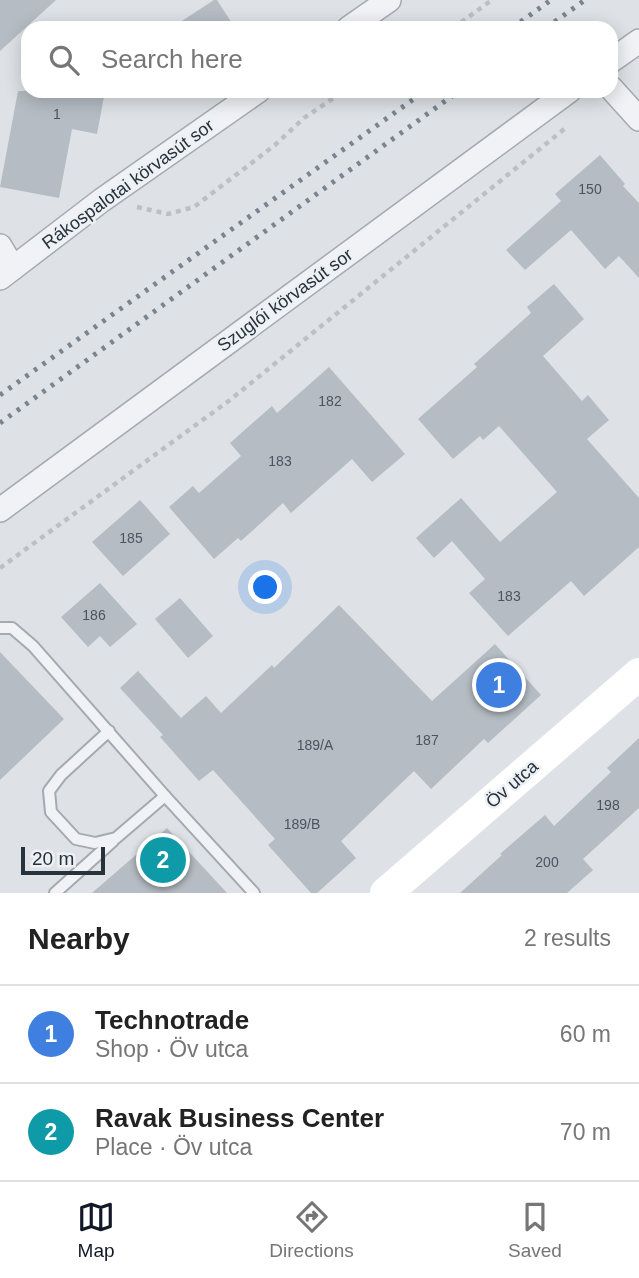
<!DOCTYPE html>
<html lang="en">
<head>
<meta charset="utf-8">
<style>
  body { margin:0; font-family:Arial,sans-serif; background:#f2f2f2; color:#222 }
  .scale { position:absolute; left:21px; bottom:18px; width:84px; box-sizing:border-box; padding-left:7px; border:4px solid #28323c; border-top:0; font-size:19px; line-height:24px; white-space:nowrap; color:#28323c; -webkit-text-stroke:5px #edf1f4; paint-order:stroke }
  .you { position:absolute; left:266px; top:588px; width:24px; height:24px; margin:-18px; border:5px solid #fff; border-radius:50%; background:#1a73e8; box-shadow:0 0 0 10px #1a73e833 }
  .badge { display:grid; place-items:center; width:46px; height:46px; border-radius:50%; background:#111827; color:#fff; font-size:23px; font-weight:700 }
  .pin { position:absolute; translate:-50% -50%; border:4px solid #fff; box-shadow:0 2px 7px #0006 }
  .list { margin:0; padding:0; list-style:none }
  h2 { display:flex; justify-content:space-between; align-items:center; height:91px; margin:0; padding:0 28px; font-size:30px }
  h2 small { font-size:23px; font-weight:400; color:#767676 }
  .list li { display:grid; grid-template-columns:46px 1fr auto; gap:21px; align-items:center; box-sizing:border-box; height:98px; padding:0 28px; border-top:2px solid #e0e0e0 }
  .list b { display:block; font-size:26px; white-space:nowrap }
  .list p { margin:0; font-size:23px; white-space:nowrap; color:#767676 }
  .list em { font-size:23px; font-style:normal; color:#767676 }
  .icon { flex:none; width:38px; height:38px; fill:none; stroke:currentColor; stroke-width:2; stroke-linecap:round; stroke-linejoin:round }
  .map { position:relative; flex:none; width:639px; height:893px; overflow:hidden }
  .search { position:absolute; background:#fff; box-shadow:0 4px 18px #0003; left:21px; right:21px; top:21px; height:77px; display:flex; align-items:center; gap:18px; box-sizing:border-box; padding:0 24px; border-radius:21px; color:#767676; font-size:26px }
  .sheet { height:287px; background:#fff }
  nav { display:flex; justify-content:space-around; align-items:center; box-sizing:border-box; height:98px; border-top:2px solid #e0e0e0; background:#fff; font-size:19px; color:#767676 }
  nav a { display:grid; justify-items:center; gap:4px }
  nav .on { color:#111827 }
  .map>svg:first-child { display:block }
</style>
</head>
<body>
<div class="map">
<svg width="639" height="893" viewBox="0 0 639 893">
  <rect width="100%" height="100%" fill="#dee2e6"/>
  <g fill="#b5bcc3">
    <path d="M0,0H56L0,51Z"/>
    <path d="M214,0H217L235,28H171Z"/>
    <path d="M18,91H105L97,134L72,129L59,198L0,187Z"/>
    <path d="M600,155L625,184L623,186L639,203V278L619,256L605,269L571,230L525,270L506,250L561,201L555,194Z"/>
    <path d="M554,284L584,319L543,356L582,401L588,395L609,420L587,439L639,498V547L584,596L571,581L508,636L469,593L485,579L452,541L434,558L416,538L461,498L500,542L557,492L499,426L483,440L480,436L453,459L418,419L477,367L474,364L531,313L527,307Z"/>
    <path d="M329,367L405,454L372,482L352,459L291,513L283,503L241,541L238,538L214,559L169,507L193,486L199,493L241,456L230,443L272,406L277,413Z"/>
    <path d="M140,500L170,534L123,576L92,542Z"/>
    <path d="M100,583L137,624L110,647L100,636L88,647L61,617Z"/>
    <path d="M180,598L213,636L188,658L155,619Z"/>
    <path d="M339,605L432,701L495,644L541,695L488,743L484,739L431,789L414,771L341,841L356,858L317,893H311L268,845L275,839L213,770L199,781L160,737L163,735L120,688L138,671L181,718L206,696L221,713L272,665L274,668Z"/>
    <path d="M0,652L64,719L0,780Z"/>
    <path d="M639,738V808L583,859L593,870L567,893H460L502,855L500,854L545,815L554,826L611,772L607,768Z"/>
    <path d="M167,828L227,893H92Z"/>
  </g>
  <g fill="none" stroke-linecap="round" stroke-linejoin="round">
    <defs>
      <g id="lane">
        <path d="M0,628H12L33,646L165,796L254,893"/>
        <path d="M109,731L61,775L49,791L51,812L76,839L95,843L116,838L165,796"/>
        <path d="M55,893L113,841"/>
      </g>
      <g id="street">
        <path d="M349,28L389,0"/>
        <path d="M611,61L639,41"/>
        <path d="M611,88L639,119"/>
        <path d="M0,246L13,268"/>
        <path d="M0,278L102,200L258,91"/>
        <path d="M0,510L569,91"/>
      </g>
    </defs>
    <use href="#lane" stroke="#a4aab0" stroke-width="14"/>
    <use href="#street" stroke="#a4aab0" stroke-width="26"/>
    <g stroke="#bcc0c5" stroke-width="4.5" stroke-dasharray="5 5" stroke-linecap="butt">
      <path d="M453,28L492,0"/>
      <path d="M137,207L168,214L194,207L275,145L304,118L344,91"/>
      <path d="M0,568L230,400L568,126"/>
    </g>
    <use href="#lane" stroke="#f0f2f5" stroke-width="10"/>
    <use href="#street" stroke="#f0f2f5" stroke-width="23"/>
    <path stroke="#fff" stroke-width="32" d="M386,893L639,674"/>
    <g stroke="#78848f" stroke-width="5" stroke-dasharray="3.5 7" stroke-linecap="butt">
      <path d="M512,28L551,0"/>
      <path d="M546,28L585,0"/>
      <path d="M0,395L425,91"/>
      <path d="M0,423L459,91"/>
    </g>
  </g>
  <g text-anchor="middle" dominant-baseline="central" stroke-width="5" stroke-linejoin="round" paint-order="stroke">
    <g font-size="14" fill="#4b545e">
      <text x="57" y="114">1</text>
      <text x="590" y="189">150</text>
      <text x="330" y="401">182</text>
      <text x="280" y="461">183</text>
      <text x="131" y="538">185</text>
      <text x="509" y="596">183</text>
      <text x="94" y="615">186</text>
      <text x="427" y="740">187</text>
      <text x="315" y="745">189/A</text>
      <text x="608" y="805">198</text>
      <text x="302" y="824">189/B</text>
      <text x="547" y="862">200</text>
    </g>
    <g font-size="18" fill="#28323c" stroke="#edf1f4">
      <text transform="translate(128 184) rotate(-36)">Rákospalotai körvasút sor</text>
      <text transform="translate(285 300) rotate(-36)">Szuglói körvasút sor</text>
      <text transform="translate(512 784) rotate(-41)">Öv utca</text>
    </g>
  </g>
</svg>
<div class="scale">20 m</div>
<div class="you"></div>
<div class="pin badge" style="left:499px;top:685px;background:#3f7fe0">1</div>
<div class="pin badge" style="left:163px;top:860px;background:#0f9aa8">2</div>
<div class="search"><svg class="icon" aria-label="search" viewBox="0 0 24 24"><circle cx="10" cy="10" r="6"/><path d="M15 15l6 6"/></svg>Search here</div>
</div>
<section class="sheet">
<h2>Nearby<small>2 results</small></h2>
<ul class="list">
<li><span class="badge" style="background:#3f7fe0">1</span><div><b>Technotrade</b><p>Shop · Öv utca</p></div><em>60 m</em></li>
<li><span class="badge" style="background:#0f9aa8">2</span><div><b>Ravak Business Center</b><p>Place · Öv utca</p></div><em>70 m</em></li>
</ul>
</section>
<nav>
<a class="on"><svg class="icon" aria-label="map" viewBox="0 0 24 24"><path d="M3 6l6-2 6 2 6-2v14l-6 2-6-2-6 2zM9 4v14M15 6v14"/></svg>Map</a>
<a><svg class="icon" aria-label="directions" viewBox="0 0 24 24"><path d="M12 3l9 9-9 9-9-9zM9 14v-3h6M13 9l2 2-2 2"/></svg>Directions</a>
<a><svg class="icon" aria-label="saved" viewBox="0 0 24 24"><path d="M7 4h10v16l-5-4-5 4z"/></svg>Saved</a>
</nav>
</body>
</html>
